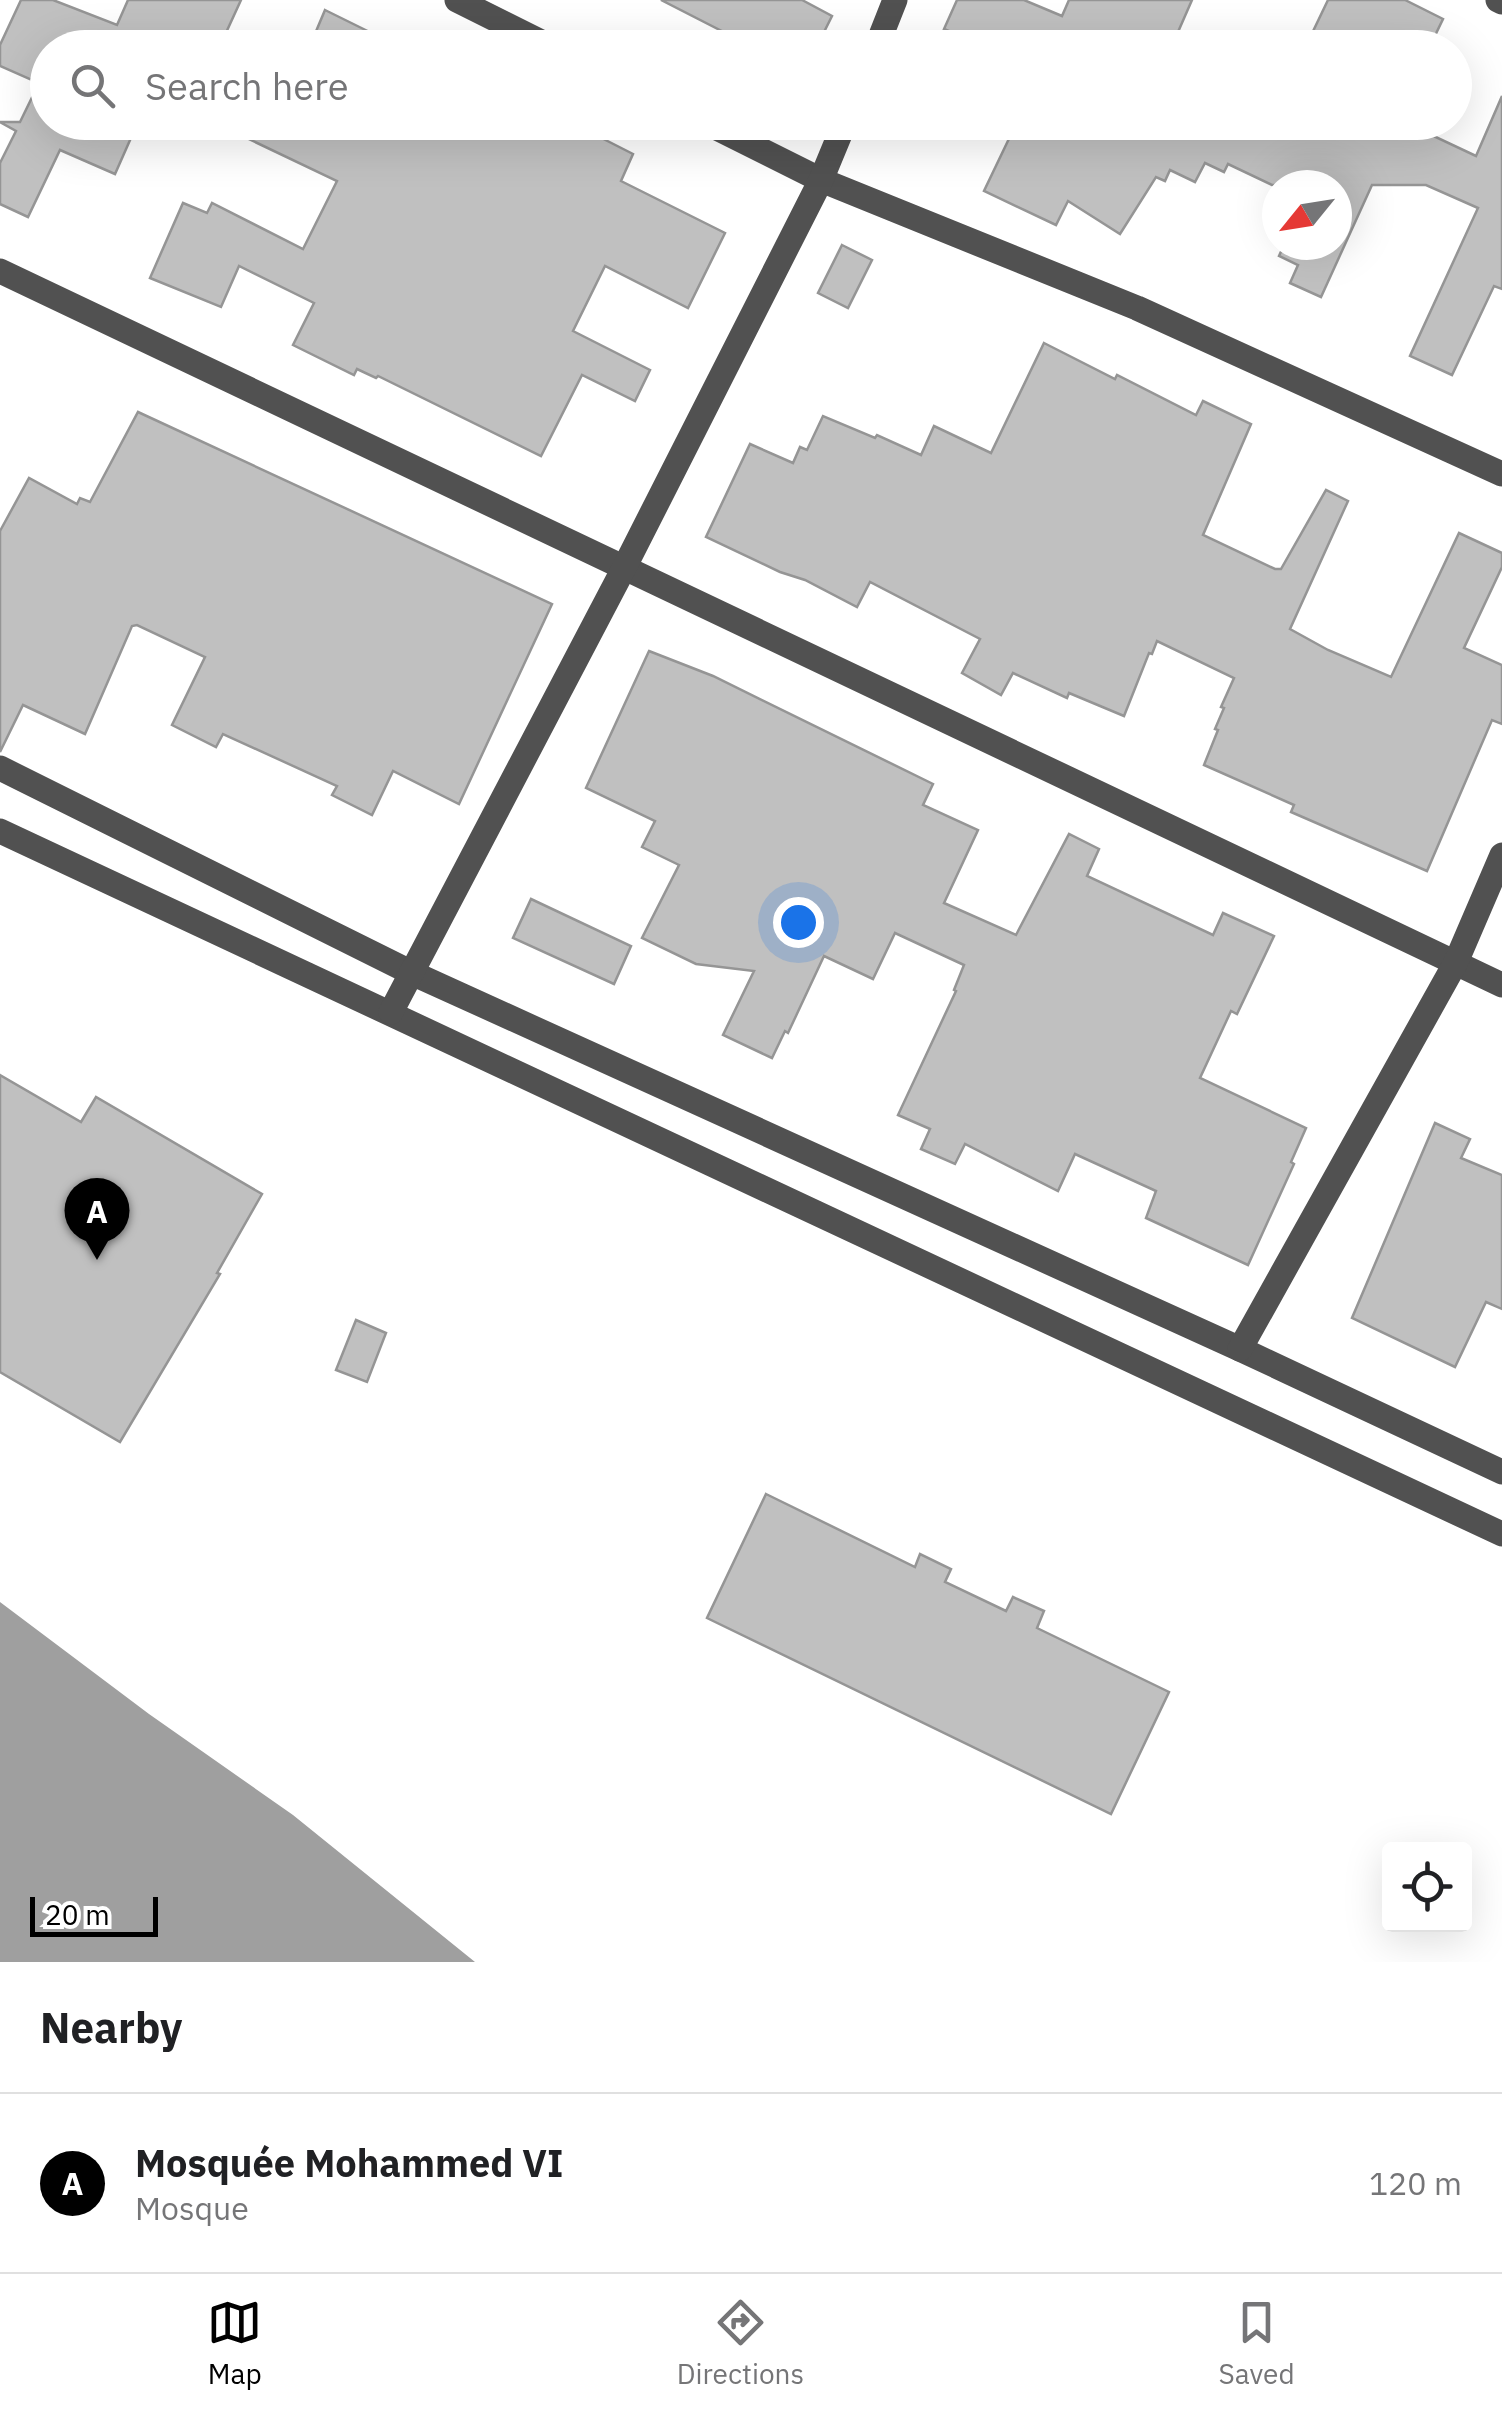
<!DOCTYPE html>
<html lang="en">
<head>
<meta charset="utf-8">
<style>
  body { margin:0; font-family:"IBM Plex Sans",sans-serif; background:#f6f6f6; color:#202124 }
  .controls { position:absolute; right:30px; bottom:30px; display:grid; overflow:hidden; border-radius:10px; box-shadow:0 10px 40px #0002 }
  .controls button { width:90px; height:90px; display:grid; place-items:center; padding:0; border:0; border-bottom:2px solid #e0e0e0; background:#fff; color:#202124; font:50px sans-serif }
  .compass { position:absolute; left:1262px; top:170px; width:90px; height:90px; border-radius:50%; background:#fff; box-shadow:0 10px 40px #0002; rotate:240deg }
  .scale { position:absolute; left:30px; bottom:25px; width:128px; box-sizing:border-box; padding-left:10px; border:5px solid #000; border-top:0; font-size:28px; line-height:35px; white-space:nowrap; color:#000; -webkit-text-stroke:8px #fff; paint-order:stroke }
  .you { position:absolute; left:798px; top:922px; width:35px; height:35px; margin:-25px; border:8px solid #fff; border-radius:50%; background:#1a73e8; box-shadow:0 0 0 15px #1a73e833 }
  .badge { display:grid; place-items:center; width:65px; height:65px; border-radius:50%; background:#000; color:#fff; font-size:32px; font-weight:700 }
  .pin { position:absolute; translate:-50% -82px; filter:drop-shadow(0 2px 5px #0008) }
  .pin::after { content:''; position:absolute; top:52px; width:35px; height:30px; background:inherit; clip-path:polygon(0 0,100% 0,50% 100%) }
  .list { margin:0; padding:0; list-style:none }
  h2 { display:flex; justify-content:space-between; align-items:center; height:130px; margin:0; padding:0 40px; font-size:42px }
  h2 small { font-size:32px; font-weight:400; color:#757577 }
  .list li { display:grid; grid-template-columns:65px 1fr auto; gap:30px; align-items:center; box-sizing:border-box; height:180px; padding:0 40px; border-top:2px solid #e0e0e0 }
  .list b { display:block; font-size:38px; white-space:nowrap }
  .list p { margin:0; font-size:32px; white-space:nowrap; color:#757577 }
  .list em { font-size:32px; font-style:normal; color:#757577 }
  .icon { flex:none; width:55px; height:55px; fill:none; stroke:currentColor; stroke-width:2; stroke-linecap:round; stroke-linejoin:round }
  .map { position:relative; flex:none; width:1502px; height:1962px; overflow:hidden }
  .search { position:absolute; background:#fff; box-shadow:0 10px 40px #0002; left:30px; right:30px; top:30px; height:110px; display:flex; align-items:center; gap:25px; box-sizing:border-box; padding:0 35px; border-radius:55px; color:#757577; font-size:38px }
  .sheet { height:310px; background:#fff }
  nav { display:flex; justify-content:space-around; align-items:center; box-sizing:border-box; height:140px; border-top:2px solid #e0e0e0; background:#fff; font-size:28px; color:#757577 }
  nav a { display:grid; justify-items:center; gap:5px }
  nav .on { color:#000 }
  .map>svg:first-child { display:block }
</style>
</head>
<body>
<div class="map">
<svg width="1502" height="1962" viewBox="0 0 1502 1962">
  <rect width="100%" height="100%" fill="#fff"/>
  <path fill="#9f9f9f" d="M0,1602L149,1714L293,1815L475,1962H0Z"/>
  <g fill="#c0c0c0" stroke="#959595" stroke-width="2.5">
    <path d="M21,0H53L117,25L128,0H241L219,48H48V122H138L115,174L60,150L28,217L0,204V163L16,131L0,122H20L39,83L0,66V45Z"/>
    <path d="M661,0H802L832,16L816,48H755Z"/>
    <path d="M957,0H1024L1062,16L1069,0H1192L1171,48H988L944,29Z"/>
    <path d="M1328,0H1405L1443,19L1429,48H1305Z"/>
    <path d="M325,10L402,48H309Z"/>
    <path d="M1502,96V289L1494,286L1452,375L1410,356L1478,208L1426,185H1372L1321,297L1290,283L1298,265L1279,256L1284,245H1337V185H1272L1228,164L1224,172L1205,163L1195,182L1170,170L1165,181L1156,177L1120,234L1068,201L1056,225L984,191L1017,122H1404L1476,156Z"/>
    <path d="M213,122H570L633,154L621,181L725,233L688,308L605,266L573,331L650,370L635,401L582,375L541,456L378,376L376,378L357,369L354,375L293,345L314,303L239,266L221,307L150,278L183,203L207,213L212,203L303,249L337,181Z"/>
    <path d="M842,245L872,260L848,308L818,293Z"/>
    <path d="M1044,343L1115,379L1117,375L1196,415L1203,401L1251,424L1203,535L1275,569H1281L1326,490L1348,501L1290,629L1328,650L1391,677L1459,533L1502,553V567L1464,648L1502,665V724L1492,720L1427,871L1291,812L1294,805L1204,765L1218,730L1215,729L1224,708L1221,707L1234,678L1157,641L1152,654L1149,653L1124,716L1069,693L1067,698L1013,673L1001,695L962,673L980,639L870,582L857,607L805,580L780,572L706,537L750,444L793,463L800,447L807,450L823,416L875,438L877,435L921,455L934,426L991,453Z"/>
    <path d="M138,412L552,604L459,804L393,771L372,815L332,795L337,786L223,734L216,747L172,725L205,657L137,625L132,626L85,734L23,705L0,752V531L29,478L77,504L80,498L90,502Z"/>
    <path d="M649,651L713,676L933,784L923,805L978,830L944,903L1016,935L1069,834L1099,849L1087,876L1213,935L1223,913L1274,936L1237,1014L1231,1011L1200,1078L1306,1128L1291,1162L1294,1164L1248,1265L1146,1218L1156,1191L1075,1154L1058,1191L965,1144L955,1164L921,1149L930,1129L898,1115L956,991L954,990L964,965L895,933L873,979L824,956L788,1033L785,1031L772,1058L723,1035L754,971L696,964L642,938L679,865L642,847L655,821L586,788Z"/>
    <path d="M531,899L631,946L614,984L513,938Z"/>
    <path d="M0,1075L81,1122L96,1097L262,1194L217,1273L220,1274L120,1442L0,1372Z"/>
    <path d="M1435,1123L1470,1139L1461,1158L1502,1175V1309L1486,1302L1455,1367L1352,1318Z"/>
    <path d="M356,1320L386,1333L367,1382L336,1370Z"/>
    <path d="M766,1494L915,1567L920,1554L951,1569L945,1582L1006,1611L1013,1597L1044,1611L1037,1628L1169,1692L1111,1814L707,1618Z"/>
  </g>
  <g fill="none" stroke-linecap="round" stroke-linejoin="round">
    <g stroke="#515151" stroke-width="25">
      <path d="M457,0L553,48"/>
      <path d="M1498,0L1502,2"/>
      <path d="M876,48L895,0"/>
      <path d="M705,122L821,180L1137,308L1502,474"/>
      <path d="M0,271L1502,985"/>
      <path d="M0,768L412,973L1240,1349L1502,1472"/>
      <path d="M0,831L1502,1534"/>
      <path d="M391,1012L624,568L821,180L845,122"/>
      <path d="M1240,1349L1456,962L1502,855"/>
    </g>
  </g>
</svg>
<div class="controls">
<button><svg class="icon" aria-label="locate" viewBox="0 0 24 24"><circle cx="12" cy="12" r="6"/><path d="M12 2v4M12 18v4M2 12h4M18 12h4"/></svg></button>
</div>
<svg class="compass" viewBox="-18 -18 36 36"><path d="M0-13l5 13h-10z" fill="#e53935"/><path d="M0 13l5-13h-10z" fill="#757577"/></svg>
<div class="scale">20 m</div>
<div class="you"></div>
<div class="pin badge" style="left:97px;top:1260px">A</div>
<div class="search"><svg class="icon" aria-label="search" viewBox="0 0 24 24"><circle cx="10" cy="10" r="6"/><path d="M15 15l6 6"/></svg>Search here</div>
</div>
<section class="sheet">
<h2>Nearby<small></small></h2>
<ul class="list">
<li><span class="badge">A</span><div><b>Mosquée Mohammed VI</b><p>Mosque</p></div><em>120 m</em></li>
</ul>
</section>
<nav>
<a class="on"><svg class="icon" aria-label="map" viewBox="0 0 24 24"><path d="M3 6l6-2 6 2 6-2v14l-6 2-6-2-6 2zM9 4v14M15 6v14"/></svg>Map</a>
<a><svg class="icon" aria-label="directions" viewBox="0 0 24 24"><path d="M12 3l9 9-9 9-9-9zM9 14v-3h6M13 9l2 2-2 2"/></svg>Directions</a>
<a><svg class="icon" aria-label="saved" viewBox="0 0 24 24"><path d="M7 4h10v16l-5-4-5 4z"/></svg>Saved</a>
</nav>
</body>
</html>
